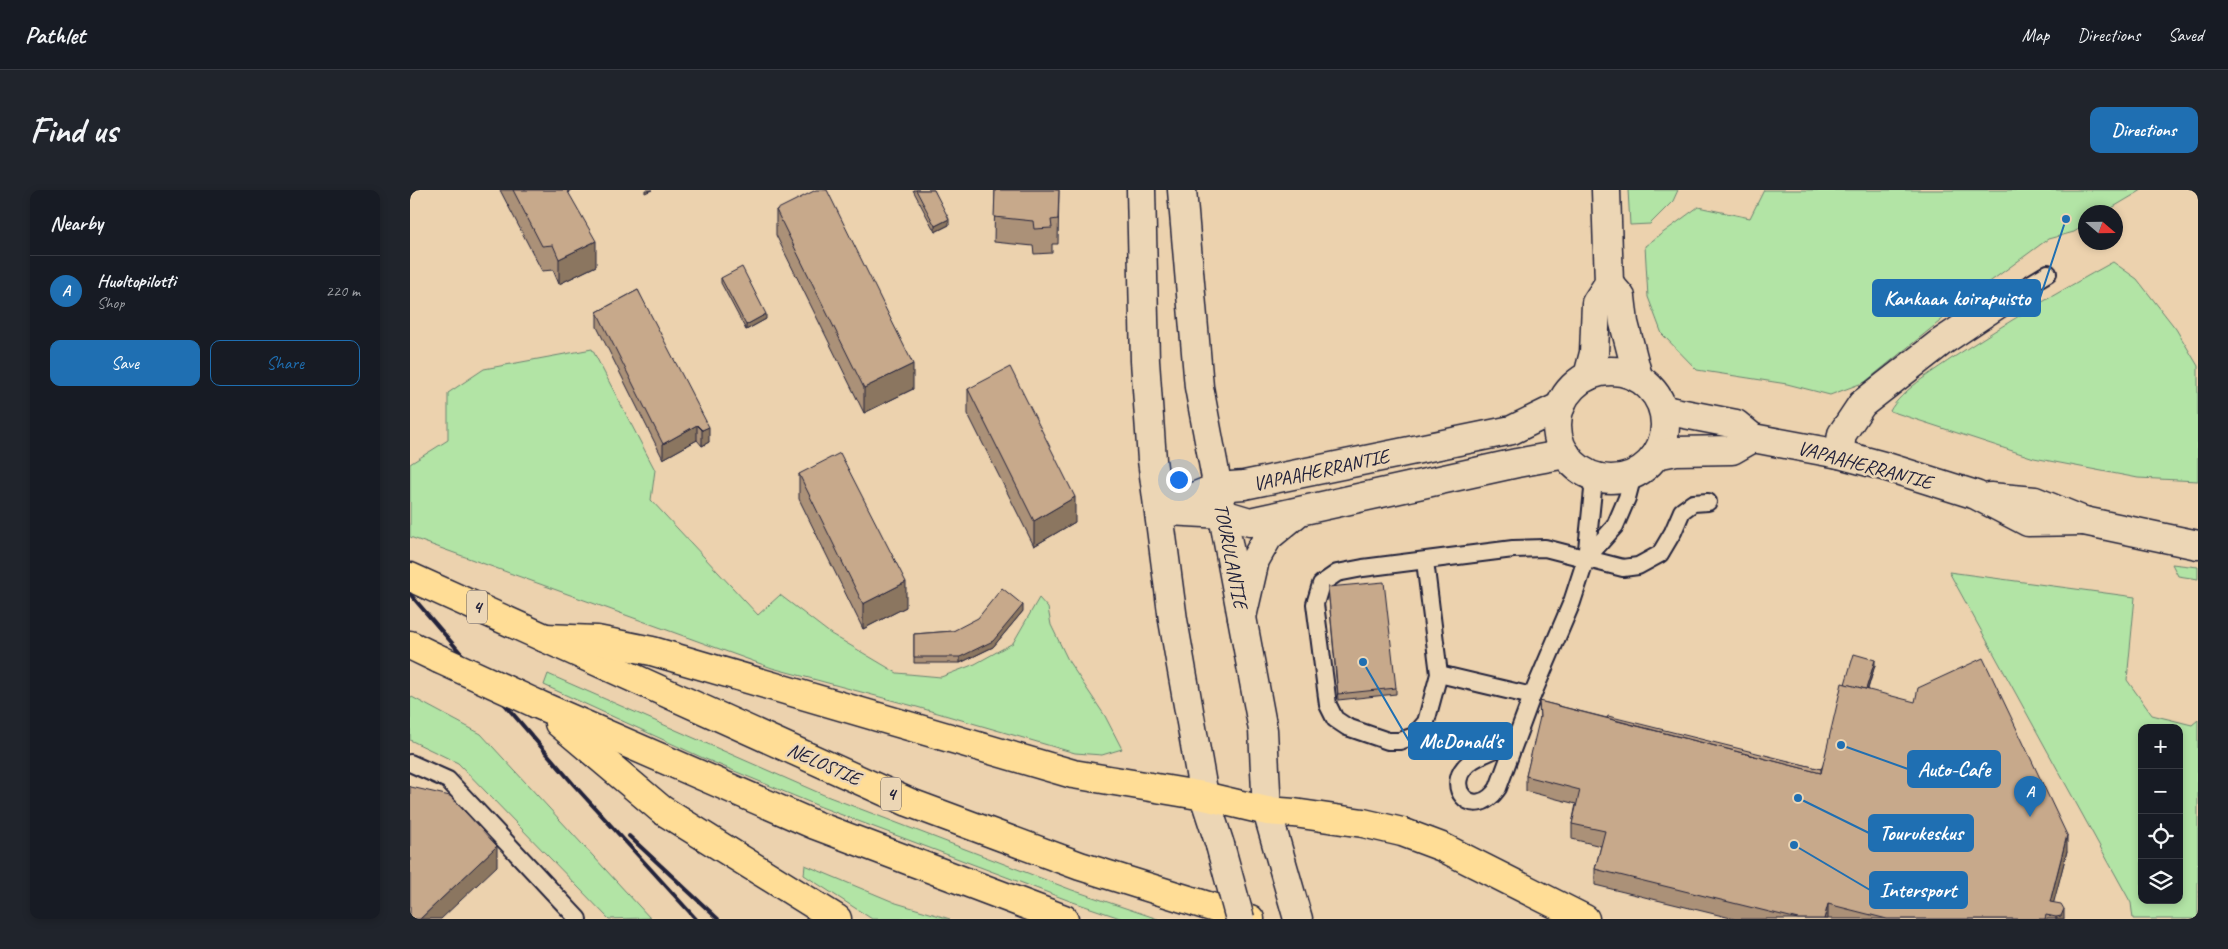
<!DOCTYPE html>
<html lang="en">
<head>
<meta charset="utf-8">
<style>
  body { margin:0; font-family:Caveat,sans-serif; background:#20242c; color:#f1f3f6 }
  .controls { position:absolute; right:15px; bottom:15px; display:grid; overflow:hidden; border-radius:10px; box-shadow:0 2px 8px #0003 }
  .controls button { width:45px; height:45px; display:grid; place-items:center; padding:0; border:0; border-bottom:1px solid #363941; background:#171b24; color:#f1f3f6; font:25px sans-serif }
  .compass { position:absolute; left:1668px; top:15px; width:45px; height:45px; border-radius:50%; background:#171b24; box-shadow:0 2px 8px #0003; rotate:110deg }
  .you { position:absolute; left:768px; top:289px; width:18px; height:18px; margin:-12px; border:4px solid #fff; border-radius:50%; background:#1a73e8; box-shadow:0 0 0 8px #1a73e833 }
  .badge { display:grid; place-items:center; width:32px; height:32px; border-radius:50%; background:#1f6fb2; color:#fff; font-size:16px; font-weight:700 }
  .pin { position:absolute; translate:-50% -41px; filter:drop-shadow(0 1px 2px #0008) }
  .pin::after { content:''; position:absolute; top:26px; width:18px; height:15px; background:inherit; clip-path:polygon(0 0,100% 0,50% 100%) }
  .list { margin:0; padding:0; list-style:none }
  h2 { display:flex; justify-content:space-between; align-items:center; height:65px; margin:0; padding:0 20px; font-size:21px }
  h2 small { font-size:16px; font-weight:400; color:#9ea1a6 }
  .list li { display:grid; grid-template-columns:32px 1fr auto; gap:15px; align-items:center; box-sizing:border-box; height:70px; padding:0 20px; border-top:1px solid #363941 }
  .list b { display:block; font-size:19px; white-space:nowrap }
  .list p { margin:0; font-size:16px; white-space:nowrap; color:#9ea1a6 }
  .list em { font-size:16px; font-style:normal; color:#9ea1a6 }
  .actions { display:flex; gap:10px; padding:15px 20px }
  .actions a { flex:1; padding:11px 0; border:1px solid #1f6fb2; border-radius:10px; text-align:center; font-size:18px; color:#1f6fb2 }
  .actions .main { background:#1f6fb2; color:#fff }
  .icon { flex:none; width:28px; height:28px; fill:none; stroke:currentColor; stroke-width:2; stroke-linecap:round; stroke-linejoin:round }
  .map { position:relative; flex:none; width:1788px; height:729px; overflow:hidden; border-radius:10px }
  header { display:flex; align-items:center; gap:30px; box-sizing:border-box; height:70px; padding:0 25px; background:#171b24; border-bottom:1px solid #363941 }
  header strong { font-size:24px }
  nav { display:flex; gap:28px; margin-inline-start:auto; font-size:18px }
  .intro { display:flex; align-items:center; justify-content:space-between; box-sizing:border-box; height:120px; padding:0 30px }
  h1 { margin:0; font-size:35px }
  .button { padding:12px 22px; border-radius:10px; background:#1f6fb2; color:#fff; font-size:18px; font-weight:700 }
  main { display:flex; gap:30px; padding:0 30px }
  aside { flex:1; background:#171b24; border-radius:10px; box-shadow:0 2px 8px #0003 }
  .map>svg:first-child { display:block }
</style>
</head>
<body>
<header>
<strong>Pathlet</strong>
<nav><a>Map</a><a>Directions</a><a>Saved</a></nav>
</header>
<div class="intro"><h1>Find us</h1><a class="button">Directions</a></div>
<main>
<aside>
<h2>Nearby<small></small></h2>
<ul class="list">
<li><span class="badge">A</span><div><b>Huoltopilotti</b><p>Shop</p></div><em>220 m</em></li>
</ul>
<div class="actions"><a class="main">Save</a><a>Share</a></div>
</aside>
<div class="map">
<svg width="1788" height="729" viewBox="0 0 1788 729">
  <rect width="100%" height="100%" fill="#ecd2ae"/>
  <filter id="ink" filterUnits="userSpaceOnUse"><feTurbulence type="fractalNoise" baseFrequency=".02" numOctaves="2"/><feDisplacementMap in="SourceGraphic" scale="10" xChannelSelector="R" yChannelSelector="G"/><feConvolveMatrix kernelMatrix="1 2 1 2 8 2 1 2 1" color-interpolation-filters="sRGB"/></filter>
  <g filter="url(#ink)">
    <g fill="#b2e4a5" stroke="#6a8370" fill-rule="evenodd">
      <path d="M1218,0H1268L1263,11L1240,34L1220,35Z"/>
      <path d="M1354,0H1732L1695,22H1676L1675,35L1664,42L1638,49L1566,102L1455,192L1420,205L1377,194L1287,180L1252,144L1238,107L1235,56L1288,17L1340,28Z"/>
      <path d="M1703,72L1727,89L1766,139L1788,176V291L1728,288L1624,268L1480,221C1491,201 1522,182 1541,169C1594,134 1648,102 1703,72Z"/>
      <path d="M182,159L245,280L241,310L348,425L370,405L421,444L487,483L531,487L565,474L603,453L629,408L638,418L641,435L659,472L695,526L712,559L692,565L665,563L507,517L362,478L0,347V274L38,250V203L74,179Z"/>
      <path d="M1762,374L1788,377V389L1768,386Z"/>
      <path d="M1539,382L1725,407L1717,490L1742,525L1782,535L1788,530V729H1723L1721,713ZM1732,538H1769V710H1732Z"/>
      <path d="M138,484L414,605L662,700L748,729H713L660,711L411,617L293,568L134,495Z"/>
      <path d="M0,506L71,544L240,728L199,729L48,573L0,550Z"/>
      <path d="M395,675L486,713L540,729H462L394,685Z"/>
    </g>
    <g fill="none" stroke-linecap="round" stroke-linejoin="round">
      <defs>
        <g id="service">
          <path d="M1600,106L1638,83"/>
          <path d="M1176,369L1205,336L1217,308L1223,285"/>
          <path d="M1015,371L1029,484L1016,532L1004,546L990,551H978L937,537L925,529L918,515L905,414L911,394L927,383L953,378L1103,359L1135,358L1213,378L1228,376L1250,364L1263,342L1272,321L1283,313L1298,312"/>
          <path d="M1029,484L1122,506"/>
          <path d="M1106,550C1092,557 1076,562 1063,570C1028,593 1063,635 1088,598L1122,506L1162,412L1176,369L1183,300L1179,284"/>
          <path d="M0,573L38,590L168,729"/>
        </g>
        <g id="minor">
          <path d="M1199,93L1211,107L1214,133L1228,187"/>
          <path d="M1178,186L1184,163L1186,113L1199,93L1196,0"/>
          <path d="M1429,264L1432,244L1452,214L1530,153L1600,106"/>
        </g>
        <g id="tertiary">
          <circle cx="1201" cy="235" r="54"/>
          <path d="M1254,220L1326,234L1343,248L1429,264L1477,277L1566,305L1618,332L1674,331"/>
          <path d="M1246,265L1266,261L1322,260L1343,248"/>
          <path d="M1580,307L1625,311L1674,331L1788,355"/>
          <path d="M749,321L808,297L834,295L1102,240L1151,216"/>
          <path d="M758,321L813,324L840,332L1107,273L1156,264"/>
          <path d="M832,427L845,370L858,347L886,324"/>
        </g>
        <g id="secondary">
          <path d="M731,0L735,171L742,270L763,430L794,606L810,655"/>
          <path d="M772,0L789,197L853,540L857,621L888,729"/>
        </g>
        <g id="trunk">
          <path d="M0,387L498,612L670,676L840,729"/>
          <path d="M135,448L187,450L242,461L663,584L794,606L857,621L884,623L953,633L992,642L1032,657L1175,729"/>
          <path d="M0,455L29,469"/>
          <path d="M127,514L405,635L654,729"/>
          <path d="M149,533L252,620L427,729"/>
        </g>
      </defs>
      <use href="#service" stroke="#22223b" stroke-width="20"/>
      <use href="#minor" stroke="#22223b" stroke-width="31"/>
      <use href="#tertiary" stroke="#22223b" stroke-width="31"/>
      <use href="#secondary" stroke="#22223b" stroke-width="31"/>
      <use href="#trunk" stroke="#22223b" stroke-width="31"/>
      <use href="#service" stroke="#ecd6b5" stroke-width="16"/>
      <use href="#minor" stroke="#ecd6b5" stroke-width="28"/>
      <use href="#tertiary" stroke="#ecd6b5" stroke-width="28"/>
      <use href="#secondary" stroke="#ecd6b5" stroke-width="28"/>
      <use href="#trunk" stroke="#ffdd96" stroke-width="28"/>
      <g stroke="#22223b" stroke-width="4">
        <path d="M0,404L164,595L286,729"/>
        <path d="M219,646L308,729"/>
      </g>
      <defs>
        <path id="secondary-bridge" d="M810,655L830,729"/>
        <path id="trunk-bridge" d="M29,469L127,514"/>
      </defs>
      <use href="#secondary-bridge" stroke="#22223b" stroke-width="31" stroke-linecap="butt"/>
      <use href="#trunk-bridge" stroke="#22223b" stroke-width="31" stroke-linecap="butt"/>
      <use href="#secondary-bridge" stroke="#ecd6b5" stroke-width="28"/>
      <use href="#trunk-bridge" stroke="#ffdd96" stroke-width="28"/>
    </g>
    <g fill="#ab9178" stroke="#22223b">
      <path d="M90,0H161L158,2L186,76L149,94L143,80L132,81Z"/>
      <path d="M503,0H524L539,35L525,42Z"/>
      <path d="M585,0H649L648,54H642V63L624,64L623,56L584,52Z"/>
      <path d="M366,20L503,199L454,223L366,45Z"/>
      <path d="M311,88L356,129L336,140L311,93Z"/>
      <path d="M228,100L299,252L292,256L287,250L253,269L187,137V122Z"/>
      <path d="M558,199L665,332L624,356L558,224Z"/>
      <path d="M389,284L496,417L453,439L389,309Z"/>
      <path d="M918,397L986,498V504L928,510Z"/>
      <path d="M613,421L583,457L550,473H504V444L543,441Z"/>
      <path d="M1465,475L1458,499L1657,661L1643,713L1654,729H1325L1185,695V679L1191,656L1162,649V634L1166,614L1116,601V586L1130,531L1129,511L1197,528L1411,579Z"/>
    </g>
    <g fill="#8b7661" stroke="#22223b">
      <path d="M235,0H242L235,3Z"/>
      <path d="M539,29V35L525,42V36Z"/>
      <path d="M186,51V76L149,94V69Z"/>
      <path d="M356,124V129L336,140V135Z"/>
      <path d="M503,174V199L454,223V198Z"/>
      <path d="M287,235V250L253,269V254Z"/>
      <path d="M299,237V252L292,256V240Z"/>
      <path d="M665,307V332L624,356V331Z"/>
      <path d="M496,392V417L453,439V414Z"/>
      <path d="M613,415V421L583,457L550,473V467Z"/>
      <path d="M1465,470V475L1453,514V508Z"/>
      <path d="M1657,645V661L1640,727V712Z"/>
      <path d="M87,656V676L31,729H10Z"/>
      <path d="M1418,714V729H1414Z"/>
      <path d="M1654,719V729H1646V727Z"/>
    </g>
    <g fill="#c7a98b" stroke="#22223b">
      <path d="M103,0H157L186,51L149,69L143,55L132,56Z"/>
      <path d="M406,0H417L503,174L454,198L366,20Z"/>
      <path d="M506,0H524L539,29L525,36Z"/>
      <path d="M585,0H649L648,29L641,30L642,38L624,39L623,31L584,27Z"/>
      <path d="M332,77L356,124L336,135L311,88Z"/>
      <path d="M228,100L299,237L292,240L287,235L253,254L187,122Z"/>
      <path d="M600,177L665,307L624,331L558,199Z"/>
      <path d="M430,263L496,392L453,414L389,284Z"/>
      <path d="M974,392L986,498L928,504L918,397Z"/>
      <path d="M592,398L613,415L583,451L550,467H504V444L543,441L568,428Z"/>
      <path d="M1444,464L1465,470L1456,499L1435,494Z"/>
      <path d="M1573,468L1657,645L1640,712L1651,714L1654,719L1651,726L1646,727L1636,725L1635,729H1477L1418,714L1414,729H1388L1185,679L1195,641L1162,634L1170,600L1116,586L1130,527L1129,511L1411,583L1432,493L1505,512L1508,498Z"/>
      <path d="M1198,526L1411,579V583L1197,528Z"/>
      <path d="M0,596L1,597L40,606L87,656L10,729H0Z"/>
    </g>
  </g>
  <g text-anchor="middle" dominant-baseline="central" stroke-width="5" stroke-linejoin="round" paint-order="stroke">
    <g fill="#ecd6b5" stroke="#5f5860" stroke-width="1">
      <rect x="57" y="400.5" width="20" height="33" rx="4"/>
      <rect x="471" y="587.5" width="20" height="33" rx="4"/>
    </g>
    <g font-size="19" font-weight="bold" fill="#22223b">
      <text x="67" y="417">4</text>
      <text x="481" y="604">4</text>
    </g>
    <g font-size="20" fill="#22223b" stroke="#ecd6b5">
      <text transform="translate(1455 275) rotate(15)">VAPAAHERRANTIE</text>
      <text transform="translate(911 280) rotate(-12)">VAPAAHERRANTIE</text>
      <text transform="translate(821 366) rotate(79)">TOURULANTIE</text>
      <text transform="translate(414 574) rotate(24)">NELOSTIE</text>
    </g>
  </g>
  <path fill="none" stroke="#1f6fb2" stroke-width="2" d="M1656 29L1630 108M953 472L999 551M1431 555L1498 579M1388 608L1459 643M1384 655L1460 700"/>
  <g fill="#1f6fb2" stroke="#ecd6b5" stroke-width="2">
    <circle cx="1656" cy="29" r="5"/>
    <circle cx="953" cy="472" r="5"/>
    <circle cx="1431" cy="555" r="5"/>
    <circle cx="1388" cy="608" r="5"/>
    <circle cx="1384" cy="655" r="5"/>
  </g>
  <g fill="#1f6fb2" stroke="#1f6fb2" stroke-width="2">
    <rect x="1463" y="90" width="167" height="36" rx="5"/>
    <rect x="999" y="533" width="103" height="36" rx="5"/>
    <rect x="1498" y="561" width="92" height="36" rx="5"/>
    <rect x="1459" y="625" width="104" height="36" rx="5"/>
    <rect x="1460" y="682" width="97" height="36" rx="5"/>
  </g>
  <g font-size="21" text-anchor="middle" font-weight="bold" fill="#fff">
    <text x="1547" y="115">Kankaan koirapuisto</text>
    <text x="1051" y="558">McDonald's</text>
    <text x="1544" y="586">Auto-Cafe</text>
    <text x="1511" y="650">Tourukeskus</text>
    <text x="1508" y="707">Intersport</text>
  </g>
</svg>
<div class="controls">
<button>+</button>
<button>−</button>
<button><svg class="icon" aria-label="locate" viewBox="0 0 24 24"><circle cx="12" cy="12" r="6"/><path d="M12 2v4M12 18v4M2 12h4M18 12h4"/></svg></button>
<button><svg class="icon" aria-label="layers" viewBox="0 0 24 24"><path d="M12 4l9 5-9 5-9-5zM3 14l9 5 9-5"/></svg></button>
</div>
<svg class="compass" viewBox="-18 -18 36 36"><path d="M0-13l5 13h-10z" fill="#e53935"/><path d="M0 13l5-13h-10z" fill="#9ea1a6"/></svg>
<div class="you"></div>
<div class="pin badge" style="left:1620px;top:627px">A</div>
</div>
</main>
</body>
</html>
